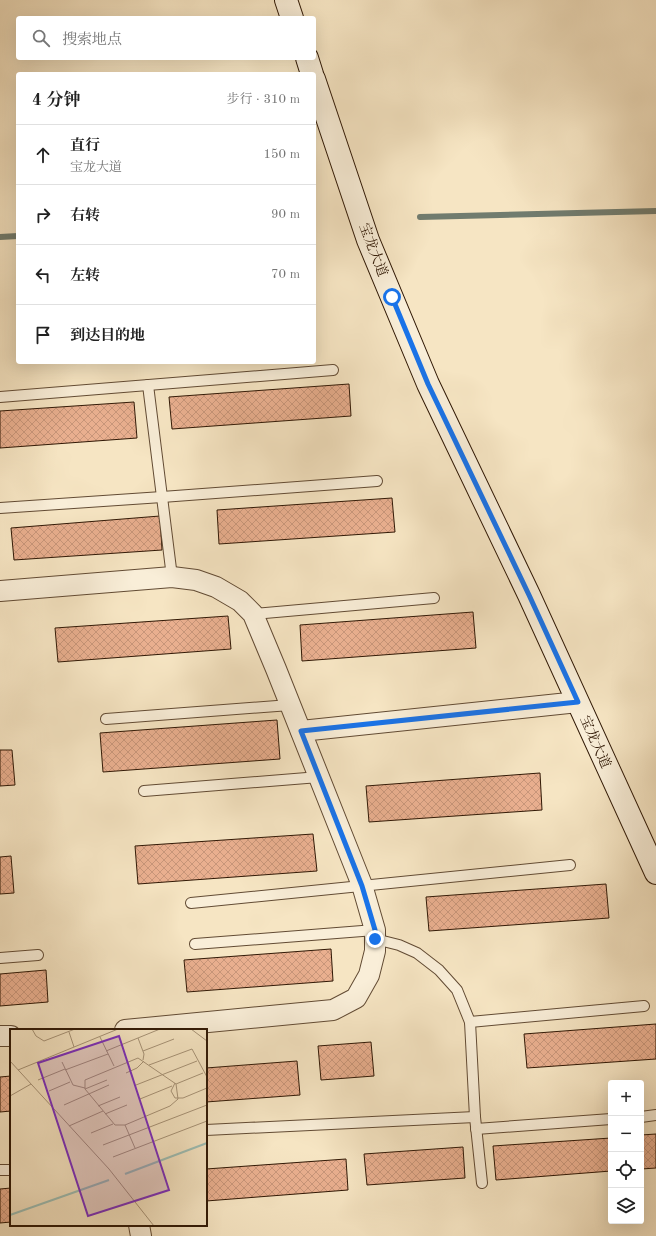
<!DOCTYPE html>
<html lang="zh">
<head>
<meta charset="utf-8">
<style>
  body { margin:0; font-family:"Old Standard TT","Noto Serif SC",serif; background:#f2f2f2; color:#222 }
  .controls { position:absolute; right:12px; bottom:12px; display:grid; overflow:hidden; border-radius:4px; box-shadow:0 4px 16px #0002 }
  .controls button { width:36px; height:36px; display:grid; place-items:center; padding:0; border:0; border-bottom:1px solid #e0e0e0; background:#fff; color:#222; font:20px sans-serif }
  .stop { position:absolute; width:12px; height:12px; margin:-9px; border:3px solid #1a73e8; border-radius:50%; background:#fff }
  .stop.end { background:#1a73e8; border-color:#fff; box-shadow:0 1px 4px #0008 }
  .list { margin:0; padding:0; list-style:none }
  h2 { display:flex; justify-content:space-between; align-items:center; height:52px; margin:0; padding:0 16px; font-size:17px }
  h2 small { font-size:13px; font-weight:400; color:#767676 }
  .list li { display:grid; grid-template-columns:26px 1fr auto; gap:12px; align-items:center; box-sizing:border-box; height:60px; padding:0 16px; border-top:1px solid #e0e0e0 }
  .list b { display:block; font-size:15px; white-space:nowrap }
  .list p { margin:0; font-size:13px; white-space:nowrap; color:#767676 }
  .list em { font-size:13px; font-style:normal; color:#767676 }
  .icon { flex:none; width:22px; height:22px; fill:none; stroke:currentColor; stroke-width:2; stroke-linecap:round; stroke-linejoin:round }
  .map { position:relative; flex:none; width:656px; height:1236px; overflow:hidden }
  .search { position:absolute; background:#fff; box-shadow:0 4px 16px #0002; left:16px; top:16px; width:300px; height:44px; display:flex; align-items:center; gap:10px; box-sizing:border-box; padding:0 14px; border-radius:4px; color:#767676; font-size:15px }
  .panel { position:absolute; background:#fff; box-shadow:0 4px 16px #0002; left:16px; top:72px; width:300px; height:292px; border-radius:4px }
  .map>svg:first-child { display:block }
</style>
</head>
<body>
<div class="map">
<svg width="656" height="1236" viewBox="0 0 656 1236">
  <defs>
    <pattern id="building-cross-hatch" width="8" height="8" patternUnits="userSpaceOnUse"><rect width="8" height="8" fill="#e9af8f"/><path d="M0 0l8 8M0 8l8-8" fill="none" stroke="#c8967a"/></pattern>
  </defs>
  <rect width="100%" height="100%" fill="#f6e5c3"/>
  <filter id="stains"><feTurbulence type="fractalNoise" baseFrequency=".005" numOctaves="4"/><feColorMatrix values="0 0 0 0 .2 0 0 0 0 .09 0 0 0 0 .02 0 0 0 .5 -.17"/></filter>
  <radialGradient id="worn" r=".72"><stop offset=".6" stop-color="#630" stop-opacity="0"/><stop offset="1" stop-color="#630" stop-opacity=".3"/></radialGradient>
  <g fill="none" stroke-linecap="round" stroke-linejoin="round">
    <g stroke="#717c6f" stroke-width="6">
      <path d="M420,217L656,211"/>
      <path d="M0,237L18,236"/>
    </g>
  </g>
  <g fill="url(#building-cross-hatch)" stroke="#301805">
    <path d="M349,384L351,416L172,429L169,397Z"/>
    <path d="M134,402L137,438L0,448V411Z"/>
    <path d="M392,498L395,532L219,544L217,510Z"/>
    <path d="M160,516L162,550L14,560L11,528Z"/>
    <path d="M473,612L476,648L302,661L300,625Z"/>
    <path d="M228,616L231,649L58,662L55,628Z"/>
    <path d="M277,720L280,759L103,772L100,733Z"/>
    <path d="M0,750H12L15,785L0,786Z"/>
    <path d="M540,773L542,810L369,822L366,786Z"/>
    <path d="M313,834L317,871L138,884L135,846Z"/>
    <path d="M11,856L14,893L0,894V857Z"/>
    <path d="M606,884L609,918L429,931L426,897Z"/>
    <path d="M331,949L333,981L187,992L184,960Z"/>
    <path d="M46,970L48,1002L0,1006V974Z"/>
    <path d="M656,1024V1059L527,1068L524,1034Z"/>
    <path d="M371,1042L374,1076L321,1080L318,1046Z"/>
    <path d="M297,1061L300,1095L206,1102V1068Z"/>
    <path d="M11,1076V1111L0,1112V1077Z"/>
    <path d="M656,1134V1168L641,1169V1135Z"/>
    <path d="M611,1138V1171L496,1180L493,1146Z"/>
    <path d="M463,1147L465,1178L367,1185L364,1154Z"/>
    <path d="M346,1159L348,1190L206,1201V1169Z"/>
    <path d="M11,1188V1222L0,1223V1189Z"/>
  </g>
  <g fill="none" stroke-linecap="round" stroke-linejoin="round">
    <defs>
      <g id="lane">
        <path d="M148,385L172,577"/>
        <path d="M0,397L333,370"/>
        <path d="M0,508L162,497L377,481"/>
        <path d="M253,614L434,598"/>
        <path d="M106,719L290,705"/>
        <path d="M144,791L319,777"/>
        <path d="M191,903L570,865"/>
        <path d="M375,939L399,945L417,953L439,970L457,990L470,1022L475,1117L482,1183"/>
        <path d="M195,944L375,930"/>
        <path d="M0,958L38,955"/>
        <path d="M470,1022L644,1006"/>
        <path d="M641,1117L656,1115"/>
        <path d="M476,1129L611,1119"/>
        <path d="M206,1130L475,1117"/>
        <path d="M0,1170H11"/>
      </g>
      <g id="street">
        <path d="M0,591L172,577L196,580L216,587L240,601L253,614L276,669L362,885L375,930V951L369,975L356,998L333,1010L125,1030"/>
        <path d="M301,731L578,702"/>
        <path d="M0,1036H11"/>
        <path d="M139,1225L141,1236"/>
      </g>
      <g id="secondary">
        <path d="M286,0L292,18"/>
        <path d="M307,58L312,74"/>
        <path d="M314,79L368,240L428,384L529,595L656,873"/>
      </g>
    </defs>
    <use href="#lane" stroke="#624b34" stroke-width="12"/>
    <use href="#street" stroke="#624b34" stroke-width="22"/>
    <use href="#secondary" stroke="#301805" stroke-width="24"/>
    <use href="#lane" stroke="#f9eed8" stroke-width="10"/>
    <use href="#street" stroke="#f9eed8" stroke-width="20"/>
    <use href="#secondary" stroke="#f9eed8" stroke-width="22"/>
  </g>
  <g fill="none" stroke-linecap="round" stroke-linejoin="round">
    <path stroke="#1a73e8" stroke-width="5" d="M375,939V930L362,886L301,731L578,702L529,595L428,384L392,297"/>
  </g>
  <g text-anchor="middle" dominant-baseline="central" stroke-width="3" stroke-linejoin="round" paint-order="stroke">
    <g font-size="14" fill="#301805" stroke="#f9eed8">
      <text transform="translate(373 250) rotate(69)">宝龙大道</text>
      <text transform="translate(595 742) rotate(66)">宝龙大道</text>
    </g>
  </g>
  <g transform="translate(10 1029)">
    <rect width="197" height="197" fill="#f6e5c3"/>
    <path fill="none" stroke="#9dbfb6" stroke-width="2" d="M115,145L197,114M0,186L99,151"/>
    <path fill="none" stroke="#a79377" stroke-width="1" d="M22,0L26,7L34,12L65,0M181,0L197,12M59,3L64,18M90,8L104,37M128,9L134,25L133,31M96,22L150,0M133,22L164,10M128,29L166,55L168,70L160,77L115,96H105L75,60V51ZM0,32L99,140L144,197M52,33L63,56L75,59M139,36L182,20L197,48M8,41L108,0M55,41L98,25M116,44L127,39L134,32M28,51L55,40M165,54L161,62L165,69H173L197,59M166,55L193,44M126,56L187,32M75,60L97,51M39,62L60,53M0,67L21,55M130,70L162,57M54,76L99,56M88,77L110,68M95,85L117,76M115,96L125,119M59,97L93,82M81,104L103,95M93,116L197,76M103,128L197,92"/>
    <path fill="#7b2cbf" fill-opacity="0.15" stroke="#7b2cbf" stroke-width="2" d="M109,7L159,161L78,187L28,34Z"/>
    <rect width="197" height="197" fill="none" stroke="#301805" stroke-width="2"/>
  </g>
  <rect width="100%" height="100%" filter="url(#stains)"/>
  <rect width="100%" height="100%" fill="url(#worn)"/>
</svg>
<div class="controls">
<button>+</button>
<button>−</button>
<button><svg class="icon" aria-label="locate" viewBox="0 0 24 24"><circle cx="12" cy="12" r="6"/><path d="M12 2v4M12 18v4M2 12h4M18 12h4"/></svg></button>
<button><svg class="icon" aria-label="layers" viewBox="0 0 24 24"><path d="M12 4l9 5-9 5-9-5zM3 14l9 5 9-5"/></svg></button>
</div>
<div class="stop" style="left:392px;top:297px"></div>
<div class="stop end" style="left:375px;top:939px"></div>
<div class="search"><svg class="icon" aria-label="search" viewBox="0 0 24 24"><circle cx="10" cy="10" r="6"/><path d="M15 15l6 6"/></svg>搜索地点</div>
<section class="panel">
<h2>4 分钟<small>步行 · 310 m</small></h2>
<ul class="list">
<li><svg class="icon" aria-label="ahead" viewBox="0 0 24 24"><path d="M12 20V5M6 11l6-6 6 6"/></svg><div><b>直行</b><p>宝龙大道</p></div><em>150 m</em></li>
<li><svg class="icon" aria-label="right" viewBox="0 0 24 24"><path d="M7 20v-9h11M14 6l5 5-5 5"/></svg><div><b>右转</b></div><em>90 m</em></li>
<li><svg class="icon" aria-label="left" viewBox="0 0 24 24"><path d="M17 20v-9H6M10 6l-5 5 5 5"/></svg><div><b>左转</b></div><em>70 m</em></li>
<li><svg class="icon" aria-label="arrive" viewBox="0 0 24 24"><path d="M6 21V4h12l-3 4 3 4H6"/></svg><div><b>到达目的地</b></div></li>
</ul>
</section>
</div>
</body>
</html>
